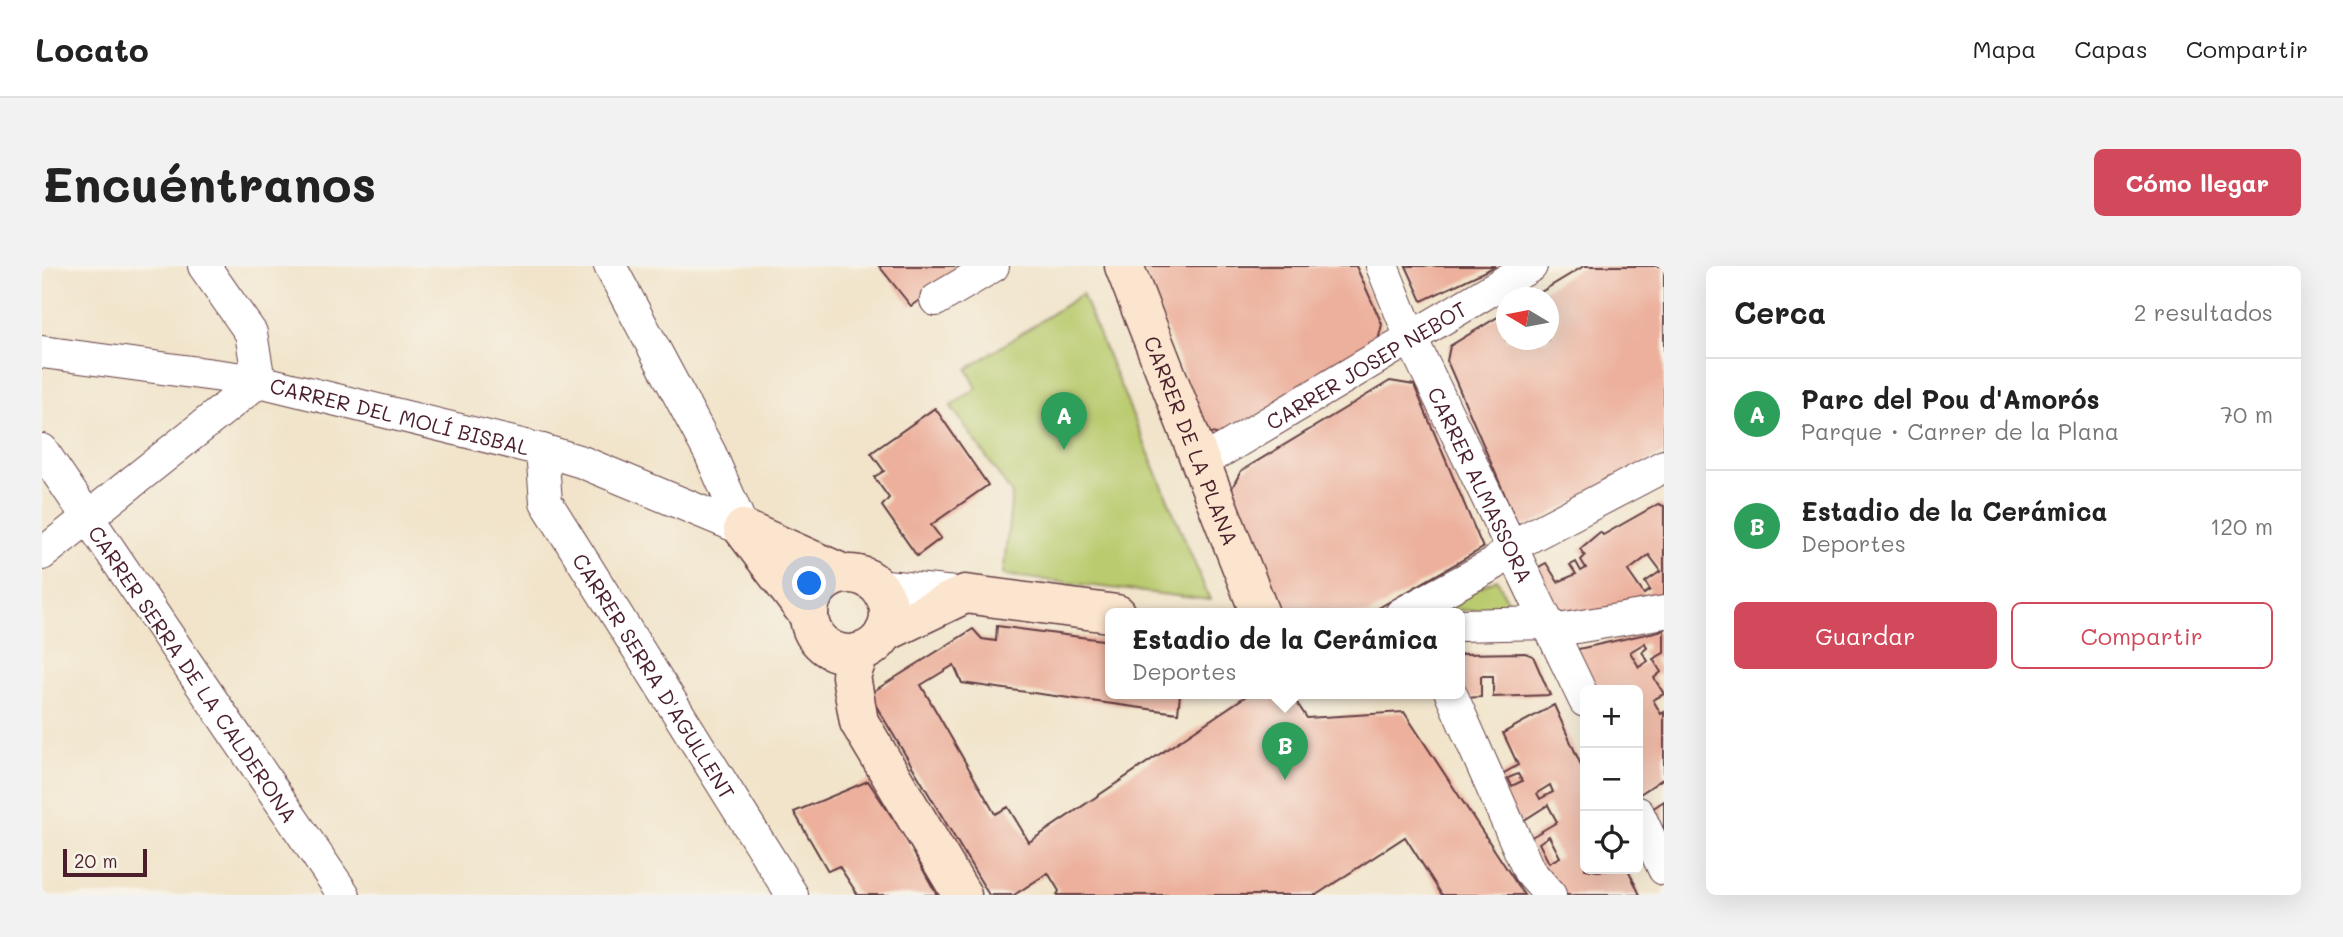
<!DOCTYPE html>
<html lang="es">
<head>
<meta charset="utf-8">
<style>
	body { margin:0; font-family:Mali,sans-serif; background:#f2f2f2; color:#222 }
	.controls { position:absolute; right:21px; bottom:21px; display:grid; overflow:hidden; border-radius:10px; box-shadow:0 7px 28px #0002 }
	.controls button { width:63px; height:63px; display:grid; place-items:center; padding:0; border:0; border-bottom:2px solid #e0e0e0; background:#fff; color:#222; font:35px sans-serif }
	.compass { position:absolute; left:1454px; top:21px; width:63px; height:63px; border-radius:50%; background:#fff; box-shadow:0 7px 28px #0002; rotate:280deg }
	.scale { position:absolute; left:21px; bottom:18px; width:84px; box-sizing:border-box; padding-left:7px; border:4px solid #4a1f2b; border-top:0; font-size:19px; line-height:24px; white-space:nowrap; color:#4a1f2b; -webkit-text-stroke:5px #f7f3e8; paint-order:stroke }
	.you { position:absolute; left:768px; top:318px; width:24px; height:24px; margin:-18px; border:5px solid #fff; border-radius:50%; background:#1a73e8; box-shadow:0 0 0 10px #1a73e833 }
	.badge { display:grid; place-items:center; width:46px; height:46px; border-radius:50%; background:#d1495b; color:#fff; font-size:23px; font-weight:700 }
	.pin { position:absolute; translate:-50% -58px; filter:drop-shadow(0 2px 4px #0008) }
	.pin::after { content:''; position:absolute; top:37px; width:24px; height:21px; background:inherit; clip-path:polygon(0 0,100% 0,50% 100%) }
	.popup { position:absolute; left:1063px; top:342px; width:360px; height:91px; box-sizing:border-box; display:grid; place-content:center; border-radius:10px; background:#fff; filter:drop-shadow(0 2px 5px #0005); font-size:23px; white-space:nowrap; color:#767676 }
	.popup b { font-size:26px; color:#222 }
	.popup::after { content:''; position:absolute; left:50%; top:100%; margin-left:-14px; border:14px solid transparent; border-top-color:#fff }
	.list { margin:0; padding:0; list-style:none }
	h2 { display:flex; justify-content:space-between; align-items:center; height:91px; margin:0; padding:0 28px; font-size:30px }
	h2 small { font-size:23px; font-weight:400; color:#767676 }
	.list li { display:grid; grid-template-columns:46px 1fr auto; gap:21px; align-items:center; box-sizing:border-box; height:112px; padding:0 28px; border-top:2px solid #e0e0e0 }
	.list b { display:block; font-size:26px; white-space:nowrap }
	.list p { margin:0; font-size:23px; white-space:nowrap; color:#767676 }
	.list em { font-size:23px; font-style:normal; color:#767676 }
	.actions { display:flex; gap:14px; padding:21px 28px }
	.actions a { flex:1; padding:16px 0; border:2px solid #d1495b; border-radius:10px; text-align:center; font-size:24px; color:#d1495b }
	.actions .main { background:#d1495b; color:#fff }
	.icon { flex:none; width:38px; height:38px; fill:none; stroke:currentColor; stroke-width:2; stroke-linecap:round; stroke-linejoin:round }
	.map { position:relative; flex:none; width:1622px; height:629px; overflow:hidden; border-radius:10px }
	header { display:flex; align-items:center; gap:42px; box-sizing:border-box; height:98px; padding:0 35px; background:#fff; border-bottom:2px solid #e0e0e0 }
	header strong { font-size:33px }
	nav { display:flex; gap:38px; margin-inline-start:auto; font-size:24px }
	.intro { display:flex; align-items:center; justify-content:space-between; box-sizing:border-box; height:168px; padding:0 42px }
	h1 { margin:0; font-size:49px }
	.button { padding:18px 32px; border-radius:10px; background:#d1495b; color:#fff; font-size:24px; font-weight:700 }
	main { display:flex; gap:42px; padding:0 42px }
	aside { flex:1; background:#fff; border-radius:10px; box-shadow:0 7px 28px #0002 }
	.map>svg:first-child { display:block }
	.green { fill:#b9cb6e; stroke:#82754c; stroke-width:2 }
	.building { fill:#ecb09c; fill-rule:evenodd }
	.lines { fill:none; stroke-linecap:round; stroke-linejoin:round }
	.minor-casing { stroke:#633d43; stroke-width:34 }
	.secondary-casing { stroke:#633d43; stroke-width:41 }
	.minor { stroke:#fff; stroke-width:32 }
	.secondary { stroke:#fbe5cf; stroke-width:38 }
	.labels { text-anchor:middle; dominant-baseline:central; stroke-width:7; stroke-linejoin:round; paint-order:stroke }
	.street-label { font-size:21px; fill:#4a1f2b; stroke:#f7f3e8 }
</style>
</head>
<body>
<header>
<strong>Locato</strong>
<nav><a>Mapa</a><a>Capas</a><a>Compartir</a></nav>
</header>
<div class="intro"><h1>Encuéntranos</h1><a class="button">Cómo llegar</a></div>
<main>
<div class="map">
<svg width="1622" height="629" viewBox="0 0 1622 629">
	<rect width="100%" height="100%" fill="#f7f3e8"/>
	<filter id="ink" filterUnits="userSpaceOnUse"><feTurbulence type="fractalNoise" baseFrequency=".0143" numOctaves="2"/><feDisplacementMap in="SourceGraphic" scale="14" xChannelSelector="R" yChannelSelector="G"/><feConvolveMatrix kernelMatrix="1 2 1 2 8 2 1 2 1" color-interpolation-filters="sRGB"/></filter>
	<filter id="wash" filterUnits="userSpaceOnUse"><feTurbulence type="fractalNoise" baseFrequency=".00686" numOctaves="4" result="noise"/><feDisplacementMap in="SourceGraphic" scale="28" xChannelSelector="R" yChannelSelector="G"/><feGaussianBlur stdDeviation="1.57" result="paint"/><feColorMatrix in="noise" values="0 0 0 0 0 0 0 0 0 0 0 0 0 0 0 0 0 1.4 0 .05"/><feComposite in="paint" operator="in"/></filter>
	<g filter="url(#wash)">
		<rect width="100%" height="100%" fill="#f1e4ca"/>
		<!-- green -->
		<g class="green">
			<path d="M1040 28 1168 334 961 309 970 228 909 140 935 122 925 103Z"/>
			<path d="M1455 313 1469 343 1397 345 1425 327Z"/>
		</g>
		<g id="blocks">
			<!-- building -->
			<g class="building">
				<path d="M837 0H925L869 40Z"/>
				<path d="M1100 0H1314L1340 58 1335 79 1183 170 1165 166Z"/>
				<path d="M1364 0H1454L1380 35Z"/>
				<path d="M1542 0H1622V187L1487 260 1475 257 1405 95 1408 80 1464 46V74H1506V32H1489Z"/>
				<path d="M1348 115 1372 119 1441 282 1326 348H1234L1190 222 1199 205Z"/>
				<path d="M893 142 946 219 889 259 899 272 875 290 840 240 847 232 832 211 842 205 829 187Z"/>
				<path d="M1616 238 1622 240V338L1525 359 1495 308 1497 301 1504 297 1516 316 1534 308 1528 299 1534 296 1539 305 1544 302 1539 294 1543 290 1538 283 1558 266 1561 269ZM1607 289 1619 305 1603 316 1608 324 1602 328 1586 305Z"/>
				<path d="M955 360 1068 375V428H1138L1136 447 920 417 912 399 879 419 953 548 966 541 987 576 1207 428H1249L1265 452 1362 446 1482 629H1400L1363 571 1274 629H1015L1017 625 1006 607 972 629H947L827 428 931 363 940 373 954 375Z"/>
				<path d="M1622 364V387L1611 393 1619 406 1612 412 1622 428 1611 434 1619 448 1622 446V512L1598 528 1596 523V424H1551L1532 384ZM1603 377 1605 382 1600 386 1606 395 1597 401 1588 386Z"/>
				<path d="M1483 387 1491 390 1508 429 1451 431V410H1439V431L1420 432 1418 427V388Z"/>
				<path d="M1512 439 1543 508V603L1555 605 1586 603 1598 629H1515L1483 575 1515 556 1506 539 1476 558 1455 511 1476 499 1461 467ZM1476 508 1480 515 1470 520 1466 512ZM1508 519 1511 526 1498 533 1495 527ZM1507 570 1518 591 1507 597 1497 577Z"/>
				<path d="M826 515 862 569 895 629H816L797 600 786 605 752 546Z"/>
				<path d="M1622 535V580L1607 545Z"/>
			</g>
		</g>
	</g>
	<g filter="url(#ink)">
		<use href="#blocks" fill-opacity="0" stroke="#633d43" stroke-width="2"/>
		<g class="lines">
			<!-- minor casing -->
			<g class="minor-casing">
				<g id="minor">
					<path d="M568 0 668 187 701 263"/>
					<path id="s1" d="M1340 0 1369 72 1543 435"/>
					<path d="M894 34 951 0"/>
					<path id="s2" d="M0 86 217 115 500 184 540 196 701 263"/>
					<path id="s3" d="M0 184 302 629"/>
					<path id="s4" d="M500 184 504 236 750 629"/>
					<path id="s5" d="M1159 197 1489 0"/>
					<path d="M0 288 217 115 209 67 162 0"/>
					<path d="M834 319 923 328"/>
					<path d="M1359 348 1452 298 1470 280 1622 200"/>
					<path d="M1418 359 1507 357"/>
					<path d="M1511 365 1622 346"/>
					<path d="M1409 428 1487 605 1508 629"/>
					<path d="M1596 547 1622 603"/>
				</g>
			</g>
			<!-- secondary casing -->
			<g class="secondary-casing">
				<g id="secondary">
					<path id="s6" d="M1082 0 1218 348"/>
					<circle cx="807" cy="348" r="40"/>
					<path d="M767 350 701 263 802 308"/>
					<path d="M842 367 923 328 1075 348"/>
					<path d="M818 386 809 410 817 456 920 629"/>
				</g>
			</g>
			<!-- minor -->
			<use href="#minor" class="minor"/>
			<!-- secondary -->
			<use href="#secondary" class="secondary"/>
		</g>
	</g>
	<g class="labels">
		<!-- street labels -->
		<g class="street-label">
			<text stroke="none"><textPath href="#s5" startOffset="192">CARRER JOSEP NEBOT</textPath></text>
			<text stroke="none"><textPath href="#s2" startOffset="364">CARRER DEL MOLÍ BISBAL</textPath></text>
			<text stroke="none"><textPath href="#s6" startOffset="187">CARRER DE LA PLANA</textPath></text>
			<text stroke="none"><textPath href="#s1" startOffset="240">CARRER ALMASSORA</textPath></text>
			<text stroke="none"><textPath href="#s3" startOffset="270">CARRER SERRA DE LA CALDERONA</textPath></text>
			<text stroke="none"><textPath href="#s4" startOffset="257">CARRER SERRA D'AGULLENT</textPath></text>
		</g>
	</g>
</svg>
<div class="controls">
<button>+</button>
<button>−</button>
<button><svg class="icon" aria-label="locate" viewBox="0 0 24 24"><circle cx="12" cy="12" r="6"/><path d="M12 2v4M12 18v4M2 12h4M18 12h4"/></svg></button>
</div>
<svg class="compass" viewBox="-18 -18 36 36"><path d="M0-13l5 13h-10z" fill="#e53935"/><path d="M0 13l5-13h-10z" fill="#767676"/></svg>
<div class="scale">20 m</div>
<div class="you"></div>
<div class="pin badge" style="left:1022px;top:184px;background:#2e9e5b">A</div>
<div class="pin badge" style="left:1243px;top:514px;background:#2e9e5b">B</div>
<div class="popup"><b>Estadio de la Cerámica</b>Deportes</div>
</div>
<aside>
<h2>Cerca<small>2 resultados</small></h2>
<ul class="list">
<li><span class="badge" style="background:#2e9e5b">A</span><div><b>Parc del Pou d'Amorós</b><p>Parque · Carrer de la Plana</p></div><em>70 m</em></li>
<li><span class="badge" style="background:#2e9e5b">B</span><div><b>Estadio de la Cerámica</b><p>Deportes</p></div><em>120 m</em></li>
</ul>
<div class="actions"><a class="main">Guardar</a><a>Compartir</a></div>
</aside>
</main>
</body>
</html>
